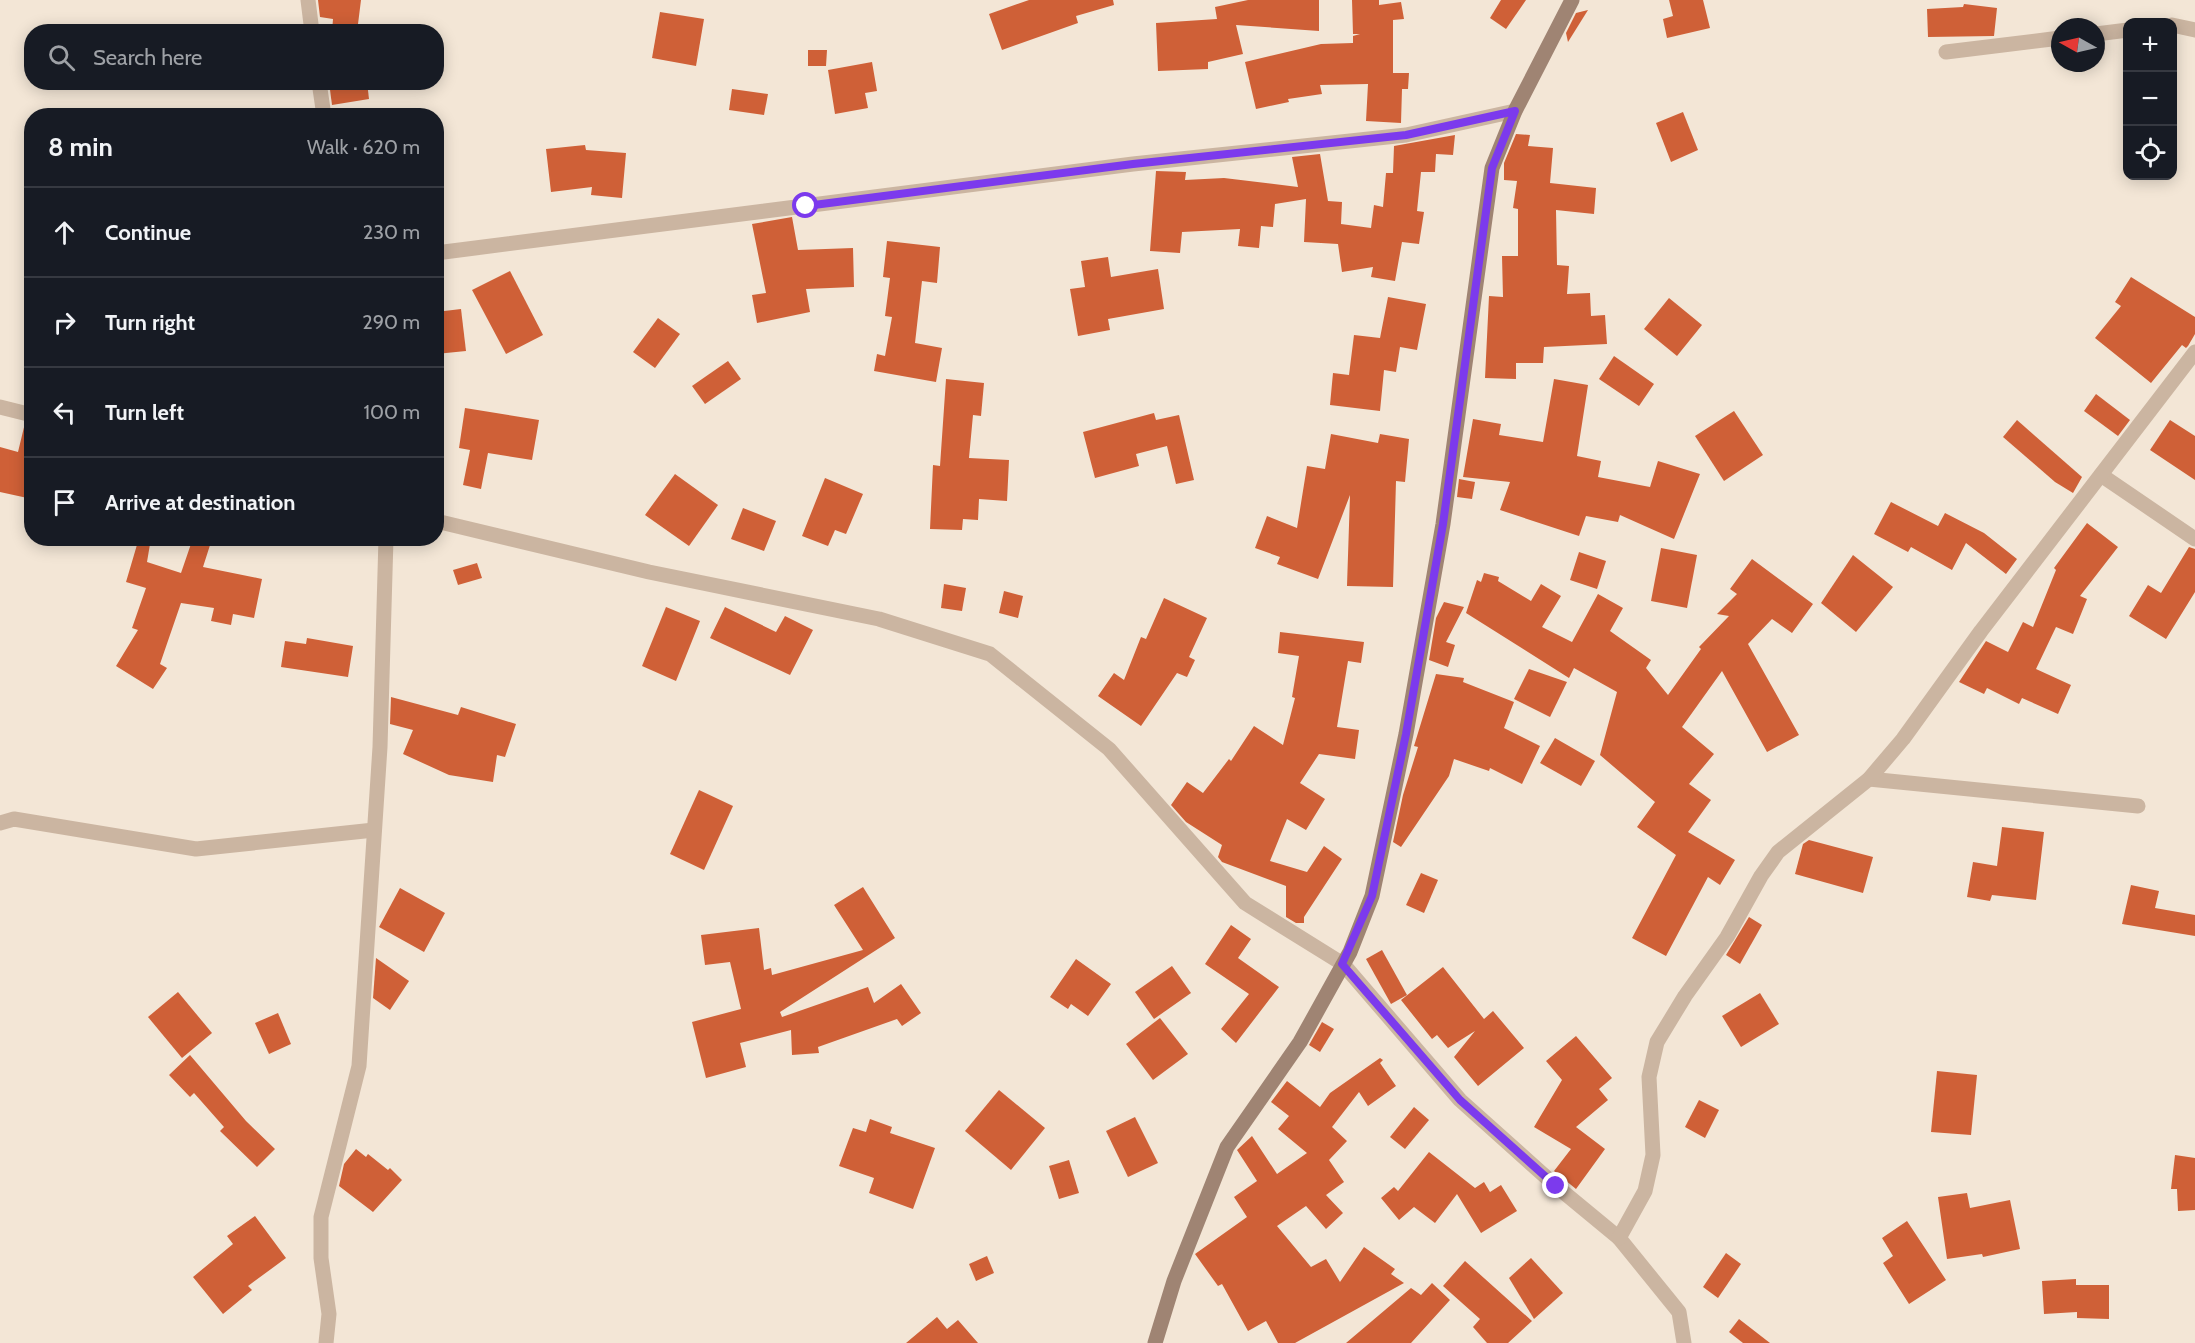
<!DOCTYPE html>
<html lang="en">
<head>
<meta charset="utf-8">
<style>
	body { margin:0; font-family:Cabin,sans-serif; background:#242831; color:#f1f3f6 }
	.controls { position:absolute; right:18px; top:18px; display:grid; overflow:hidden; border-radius:12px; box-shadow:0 3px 15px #0003 }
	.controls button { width:54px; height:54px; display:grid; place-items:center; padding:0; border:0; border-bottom:2px solid #363941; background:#171b24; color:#f1f3f6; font:30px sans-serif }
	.compass { position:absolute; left:2051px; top:18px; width:54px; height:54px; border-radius:50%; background:#171b24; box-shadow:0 3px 15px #0003; rotate:278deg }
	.stop { position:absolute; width:18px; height:18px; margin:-14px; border:4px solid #7c3aed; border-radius:50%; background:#fff }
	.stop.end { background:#7c3aed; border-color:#fff; box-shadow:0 2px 6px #0008 }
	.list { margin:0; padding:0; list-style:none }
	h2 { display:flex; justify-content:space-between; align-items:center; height:78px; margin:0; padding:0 24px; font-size:26px }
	h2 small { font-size:20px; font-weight:400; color:#9ea1a6 }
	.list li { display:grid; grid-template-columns:39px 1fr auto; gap:18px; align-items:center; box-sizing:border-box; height:90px; padding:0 24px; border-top:2px solid #363941 }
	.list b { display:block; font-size:22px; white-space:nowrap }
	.list em { font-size:20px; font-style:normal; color:#9ea1a6 }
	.icon { flex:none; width:33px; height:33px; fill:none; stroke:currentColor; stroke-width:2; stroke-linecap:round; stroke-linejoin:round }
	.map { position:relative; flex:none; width:2195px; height:1343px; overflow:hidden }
	.search { position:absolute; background:#171b24; box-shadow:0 3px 15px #0003; left:24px; top:24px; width:420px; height:66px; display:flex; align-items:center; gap:15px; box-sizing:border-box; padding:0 21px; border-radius:24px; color:#9ea1a6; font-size:22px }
	.panel { position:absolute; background:#171b24; box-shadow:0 3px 15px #0003; left:24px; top:108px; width:420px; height:438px; border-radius:24px }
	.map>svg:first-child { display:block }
	.building { fill:#cf6037 }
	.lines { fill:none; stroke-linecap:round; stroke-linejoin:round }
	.street { stroke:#cbb5a1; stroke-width:15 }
	.secondary { stroke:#9f8473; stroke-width:15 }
	.route { stroke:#7c3aed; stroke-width:8 }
</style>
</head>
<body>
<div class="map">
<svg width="2195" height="1343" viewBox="0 0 2195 1343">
	<rect width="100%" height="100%" fill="#f3e6d6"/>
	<!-- building -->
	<g class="building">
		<path d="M318 0H361L357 32H332L333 19 320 17Z"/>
		<path d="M1029 0H1113L1114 5 1076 16 1078 23 1002 50 989 14Z"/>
		<path d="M1248 0H1319V31L1236 25 1243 54 1208 62V69L1158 71 1156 23 1217 19 1215 7Z"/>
		<path d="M1352 0H1379V5L1401 2 1404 19 1393 20V73H1409L1408 89H1402L1401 123 1366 121 1368 84 1320 85 1322 94 1288 99 1289 102 1256 109 1245 62 1321 44 1353 43V36L1360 34H1353Z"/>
		<path d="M1501 0H1526L1506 29 1490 18Z"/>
		<path d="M1669 0H1703L1710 28 1667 38 1663 19 1673 16Z"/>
		<path d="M1964 4 1997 8 1994 36 1928 37 1927 9 1963 7Z"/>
		<path d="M1588 10 1568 42 1566 33 1576 13Z"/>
		<path d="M660 12 704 19 696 66 652 58Z"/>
		<path d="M808 50H827L826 66H808Z"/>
		<path d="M872 62 877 91 865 93 868 108 835 114 828 70Z"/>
		<path d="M329 82H367L369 99 332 105Z"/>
		<path d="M732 89 768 94 764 115 729 110Z"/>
		<path d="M1683 112 1698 150 1671 162 1656 123Z"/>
		<path d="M1516 134 1530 135 1528 146 1553 148 1550 183 1596 188 1594 214 1556 210 1557 265 1569 266 1567 294 1590 293 1591 316 1605 315 1607 344 1544 347 1543 363H1516V379L1485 378 1489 296 1503 297 1502 256H1518V209L1513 208 1517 181 1504 180V163Z"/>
		<path d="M1455 135 1453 155 1436 154 1435 172H1421L1417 211 1424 212 1419 244 1402 242 1395 281 1371 277 1373 267 1342 272 1338 244 1304 242 1306 199 1275 204 1273 227 1261 226 1259 248 1238 246 1240 229 1182 232 1180 253 1150 251 1156 171 1186 172 1185 180 1224 178 1298 187 1292 157 1320 154 1328 201 1342 202 1341 224 1371 228 1374 205 1383 207 1386 173H1393L1394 146Z"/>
		<path d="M585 145 586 150 626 153 622 198 591 195 592 187 551 192 546 149Z"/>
		<path d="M792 217 798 250 853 248 854 287 806 289 810 312 757 323 752 295 766 293 752 224Z"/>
		<path d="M887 241 940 247 937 283 922 281 915 343 942 348 936 382 874 371 877 354 885 356 892 317 885 316 890 278 883 277Z"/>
		<path d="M1108 257 1111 277 1158 269 1164 309 1108 319 1110 330 1078 336 1070 289 1085 287 1081 261Z"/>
		<path d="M510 271 543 335 506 354 472 290Z"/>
		<path d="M2131 277 2195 317V334L2188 346 2186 348 2182 345 2151 383 2095 338 2121 306 2115 302Z"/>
		<path d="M1388 297 1426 304 1417 350 1400 347 1396 372 1384 370 1380 411 1330 405 1333 373 1349 375 1354 335 1380 338Z"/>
		<path d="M1669 298 1702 325 1677 356 1644 329Z"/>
		<path d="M461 309 466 351 436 354V312Z"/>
		<path d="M658 318 680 334 655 368 633 352Z"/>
		<path d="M1614 356 1654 384 1639 406 1599 379Z"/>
		<path d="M728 361 741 379 705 404 692 386Z"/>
		<path d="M946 379 984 383 981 416 973 415 969 458 1009 460 1007 501 979 499 978 520 963 519 962 530 930 529 933 465 940 466Z"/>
		<path d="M1554 379 1588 385 1577 456 1601 461 1598 477 1650 487 1658 461 1700 474 1674 539 1620 515 1618 522 1586 516 1579 536 1500 510 1510 482 1463 477 1473 419 1501 424 1499 435 1543 442Z"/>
		<path d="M2096 394 2130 420 2118 436 2084 411Z"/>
		<path d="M465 408 539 420 532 460 488 453 481 489 463 485 470 450 459 448Z"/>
		<path d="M1734 411 1763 455 1724 481 1695 436Z"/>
		<path d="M1154 413 1156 420 1179 415 1194 480 1176 484 1167 446 1136 454 1139 466 1095 478 1083 432Z"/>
		<path d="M2017 420 2082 477 2073 493 2055 482 2003 437Z"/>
		<path d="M2170 420 2195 436V480L2150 450Z"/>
		<path d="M25 423 32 424V499L0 492V447L18 452Z"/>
		<path d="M1331 434 1378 443 1380 434 1409 439 1405 482 1396 481 1393 587 1347 586 1350 495 1318 579 1277 564 1280 557 1255 548 1267 516 1297 528 1307 466 1325 469Z"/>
		<path d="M675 474 718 505 689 546 645 515Z"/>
		<path d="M825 478 863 494 846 534 835 530 828 546 802 536Z"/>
		<path d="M1459 479 1475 482 1472 499 1457 497Z"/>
		<path d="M1891 502 1938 526 1945 513 1984 533 2017 559 2006 574 1966 543 1952 570 1911 547 1908 552 1874 534Z"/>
		<path d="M743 508 776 521 764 551 731 539Z"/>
		<path d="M2087 523 2118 547 2080 596 2087 599 2073 634 2056 627 2036 669 2071 685 2058 714 2022 698 2019 704 1987 688 1984 694 1959 682 1986 641 2008 652 2023 622 2033 627 2056 570 2054 568Z"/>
		<path d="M139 538H151L147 562 181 573 193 538H200L211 542 203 567 262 579 254 618 233 614 231 625 211 621 214 608 181 603 160 664 167 668 153 689 116 666 138 630 132 628 146 588 126 582Z"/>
		<path d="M2189 547 2195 549V592L2166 639 2129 616 2148 585 2161 593Z"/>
		<path d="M1661 548 1697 555 1687 608 1651 601Z"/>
		<path d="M1579 552 1606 561 1597 589 1570 580Z"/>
		<path d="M1853 555 1893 587 1856 632 1821 603Z"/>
		<path d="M1752 559 1813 604 1792 633 1772 619 1748 644 1799 735 1767 752 1722 671 1682 727 1714 754 1689 784 1711 800 1688 832 1735 860 1720 885 1708 877 1666 956 1632 938 1676 855 1637 827 1655 802 1600 755 1617 692 1574 668 1569 678 1466 613 1477 580 1481 582 1484 573 1499 577 1498 581 1531 601 1541 584 1561 596 1542 627 1572 642 1598 594 1623 608 1610 631 1651 660 1646 668 1668 695 1701 649 1699 647 1729 616 1717 614 1737 594 1730 589Z"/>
		<path d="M477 563 482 578 458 585 453 570Z"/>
		<path d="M944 584 966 588 962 611 941 608Z"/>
		<path d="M1004 591 1023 596 1018 618 999 613Z"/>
		<path d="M1164 598 1207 618 1189 657 1195 660 1187 677 1177 673 1141 726 1098 696 1114 673 1124 680 1141 637 1146 639Z"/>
		<path d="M1444 602 1464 607 1446 642 1455 645 1448 667 1429 660 1436 618Z"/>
		<path d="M666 607 700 621 676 681 642 666Z"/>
		<path d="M725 607 776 632 785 616 813 630 790 675 710 638Z"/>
		<path d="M1280 632 1364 642 1361 663 1348 661 1337 727 1359 730 1355 759 1319 754 1300 783 1325 799 1306 830 1287 819 1270 861 1307 872 1324 846 1342 859 1304 917V923H1296L1286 917V886L1222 862 1218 857 1222 845 1186 822 1171 805 1187 782 1203 793 1229 759 1231 761 1254 726 1283 745 1295 698 1292 697 1299 656 1278 653Z"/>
		<path d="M307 638 353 646 348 677 281 667 285 641 306 644Z"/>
		<path d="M1529 669 1567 682 1550 717 1514 699Z"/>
		<path d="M1436 674 1464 678 1463 682 1514 702 1504 728 1540 746 1522 784 1490 768 1489 771 1454 759 1449 776 1401 847 1393 842 1403 795 1418 747 1414 746Z"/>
		<path d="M391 697 458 715 461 707 516 724 505 757 497 755 493 782 449 775 403 754 413 730 390 724Z"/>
		<path d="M1555 738 1595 761 1581 786 1540 763Z"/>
		<path d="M699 790 733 806 704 870 670 854Z"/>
		<path d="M2002 827 2044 832 2036 900 1992 895 1990 901 1967 897 1973 862 1997 866Z"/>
		<path d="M1809 840 1873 857 1863 893 1795 874 1803 844Z"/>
		<path d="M1421 873 1438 880 1424 913 1406 905Z"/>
		<path d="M2131 885 2159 891 2155 908 2195 915V936L2122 924Z"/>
		<path d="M863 887 895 938 780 1012 782 1017 868 987 874 1003 901 984 921 1013 902 1026 897 1019 818 1047 819 1053 792 1055 791 1030 740 1043 746 1067 706 1078 692 1022 741 1009 730 962 705 965 701 935 759 928 764 970 771 968 772 975 863 950 834 905Z"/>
		<path d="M400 888 445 913 424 952 379 927Z"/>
		<path d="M1749 917 1762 925 1740 964 1726 955Z"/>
		<path d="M1231 925 1251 939 1238 958 1279 987 1236 1043 1221 1029 1249 994 1205 964Z"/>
		<path d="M1382 950 1407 995 1391 1004 1366 959Z"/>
		<path d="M376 958 409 981 390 1010 373 998Z"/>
		<path d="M1076 959 1111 984 1088 1016 1071 1004 1068 1009 1050 997Z"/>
		<path d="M1172 966 1191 993 1154 1019 1135 992Z"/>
		<path d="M1443 967 1484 1019 1493 1011 1524 1048 1478 1086 1454 1057 1475 1031 1448 1048 1437 1035 1432 1039 1401 1000Z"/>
		<path d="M178 992 212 1033 182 1058 148 1017Z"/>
		<path d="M1760 993 1779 1024 1741 1047 1722 1016Z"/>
		<path d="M278 1013 291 1044 269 1054 255 1023Z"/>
		<path d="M1160 1018 1188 1054 1153 1080 1126 1044Z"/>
		<path d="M1322 1022 1334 1029 1320 1052 1309 1045Z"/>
		<path d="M1576 1036 1612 1078 1599 1089 1608 1100 1576 1127 1605 1149 1576 1189 1554 1171 1571 1149 1534 1127 1562 1080 1546 1061Z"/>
		<path d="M190 1055 246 1121 275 1149 257 1167 220 1131 224 1127 194 1093 190 1097 169 1075Z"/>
		<path d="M1380 1058 1383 1060 1380 1063 1396 1086 1368 1106 1359 1092 1332 1127 1347 1141 1329 1160 1344 1182 1326 1195 1343 1213 1326 1229 1306 1206 1277 1226 1311 1267 1326 1259 1340 1282 1364 1247 1395 1269 1391 1274 1404 1283 1295 1343H1278L1266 1321 1248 1331 1222 1284 1218 1286 1195 1254 1247 1217 1234 1197 1257 1181 1237 1150 1252 1136 1277 1174 1307 1153 1278 1129 1289 1116 1271 1102 1287 1081 1320 1107 1330 1093Z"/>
		<path d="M1937 1071 1977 1075 1971 1135 1931 1132Z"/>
		<path d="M999 1090 1045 1128 1011 1170 965 1131Z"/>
		<path d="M1699 1100 1719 1110 1705 1138 1685 1127Z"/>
		<path d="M1414 1107 1429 1120 1405 1149 1390 1137Z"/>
		<path d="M1135 1117 1158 1163 1128 1177 1106 1131Z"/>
		<path d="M870 1119 892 1127 890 1133 935 1148 913 1209 869 1193 874 1178 839 1166 853 1128 866 1132Z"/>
		<path d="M356 1149 366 1157 368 1154 388 1170 390 1168 402 1180 373 1212 339 1186 344 1164Z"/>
		<path d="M1429 1152 1475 1188 1484 1182 1490 1192 1501 1185 1517 1211 1481 1233 1457 1194 1435 1223 1414 1207 1399 1220 1381 1198 1394 1187 1398 1191Z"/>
		<path d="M2175 1155 2195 1158V1210L2178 1211 2177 1189H2171Z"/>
		<path d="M1069 1160 1079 1193 1059 1199 1049 1166Z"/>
		<path d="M1967 1193 1970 1208 2010 1200 2020 1249 1983 1257 1982 1254 1947 1259 1938 1197Z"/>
		<path d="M255 1216 286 1258 248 1286 252 1290 223 1314 193 1277 233 1244 227 1236Z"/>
		<path d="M1907 1221 1946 1280 1909 1304 1883 1263 1893 1256 1882 1238Z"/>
		<path d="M1726 1253 1741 1264 1718 1298 1703 1287Z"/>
		<path d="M987 1256 994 1273 976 1281 969 1264Z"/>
		<path d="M1531 1258 1563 1293 1534 1319 1509 1278Z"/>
		<path d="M1465 1261 1532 1321 1508 1343H1487L1473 1327 1480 1319 1443 1286Z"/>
		<path d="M2076 1279V1285H2109V1319L2077 1318V1312L2044 1314 2042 1281Z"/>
		<path d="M1432 1283 1450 1300 1411 1343H1346L1411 1288 1421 1295Z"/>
		<path d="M937 1317 947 1329 958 1320 978 1343H906Z"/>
		<path d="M1739 1319 1770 1343H1743L1729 1332Z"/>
	</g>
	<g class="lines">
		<!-- street -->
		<g class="street">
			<path d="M308 0 312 32"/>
			<path d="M2172 25 2195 30"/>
			<path d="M2096 34 2128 30"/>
			<path d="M1946 52 2060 38"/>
			<path d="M319 82 324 116"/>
			<path d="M436 253 1133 164 1406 135 1515 111"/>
			<path d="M0 407 32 415"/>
			<path d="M2101 475 2195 539"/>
			<path d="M436 521 649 572 879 619 990 654 1109 749 1245 903 1343 964 1460 1100 1556 1186 1619 1238 1679 1312 1684 1343"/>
			<path d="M1869 779 2138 806"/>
			<path d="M0 823 14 819 196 849 374 830"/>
			<path d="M1619 1238 1645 1191 1653 1155 1649 1077 1657 1042 1685 996 1727 937 1761 876 1778 852 1869 779 1903 739 1981 631 2195 352"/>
			<path d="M326 1343 329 1314 321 1258V1217L359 1066 380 747 386 538"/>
		</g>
		<!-- secondary -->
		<path class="secondary" d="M1155 1343 1174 1281 1227 1147 1300 1042 1350 952 1372 896 1406 734 1443 524 1492 168 1515 111 1572 0"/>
	</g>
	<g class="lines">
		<!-- route -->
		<path class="route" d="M806 206 1133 164 1406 135 1515 111 1492 168 1443 524 1406 734 1372 896 1342 964 1460 1100 1556 1186"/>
	</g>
</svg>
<div class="controls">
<button>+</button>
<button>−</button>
<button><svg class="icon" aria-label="locate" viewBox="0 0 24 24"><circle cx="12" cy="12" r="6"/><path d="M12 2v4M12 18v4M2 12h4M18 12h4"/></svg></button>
</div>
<svg class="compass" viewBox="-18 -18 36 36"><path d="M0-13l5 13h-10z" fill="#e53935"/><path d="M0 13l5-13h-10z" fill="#9ea1a6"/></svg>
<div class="stop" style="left:806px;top:206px"></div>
<div class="stop end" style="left:1556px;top:1186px"></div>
<div class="search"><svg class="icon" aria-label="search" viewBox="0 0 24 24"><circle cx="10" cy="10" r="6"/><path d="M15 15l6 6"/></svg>Search here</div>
<section class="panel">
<h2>8 min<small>Walk · 620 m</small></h2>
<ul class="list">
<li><svg class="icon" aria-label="ahead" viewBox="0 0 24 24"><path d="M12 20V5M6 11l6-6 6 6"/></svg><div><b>Continue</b></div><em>230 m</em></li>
<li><svg class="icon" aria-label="right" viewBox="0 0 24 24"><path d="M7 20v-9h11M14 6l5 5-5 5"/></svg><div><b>Turn right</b></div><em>290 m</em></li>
<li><svg class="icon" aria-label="left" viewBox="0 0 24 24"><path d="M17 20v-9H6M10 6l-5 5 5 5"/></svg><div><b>Turn left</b></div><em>100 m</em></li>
<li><svg class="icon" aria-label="arrive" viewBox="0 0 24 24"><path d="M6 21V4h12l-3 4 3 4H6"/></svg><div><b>Arrive at destination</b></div></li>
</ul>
</section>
</div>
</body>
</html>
